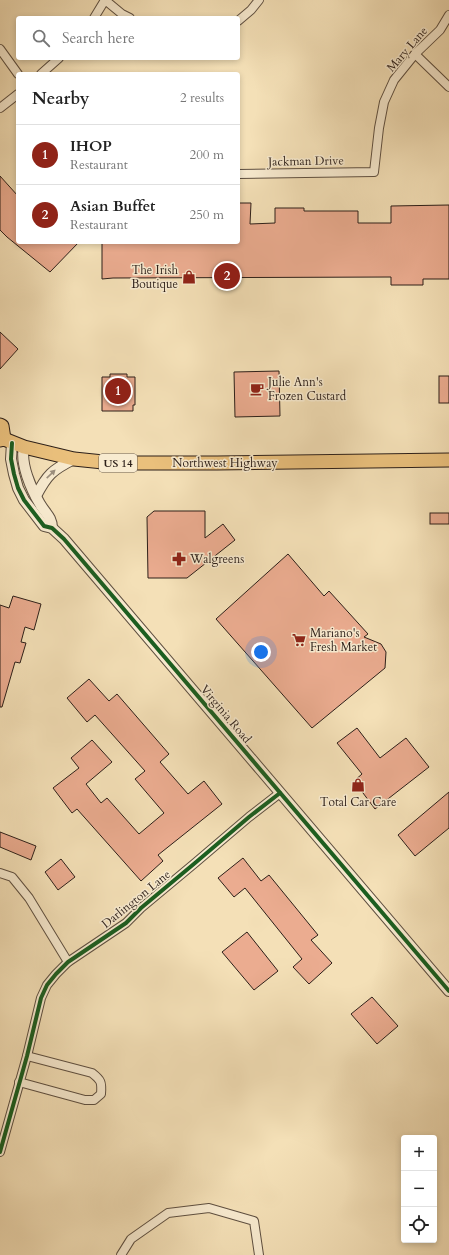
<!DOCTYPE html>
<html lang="en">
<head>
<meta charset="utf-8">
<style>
	body { margin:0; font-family:Cardo,serif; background:#f2f2f2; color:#222 }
	.controls { position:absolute; right:12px; bottom:12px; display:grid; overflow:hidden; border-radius:4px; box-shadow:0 2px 6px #0003 }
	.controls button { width:36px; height:36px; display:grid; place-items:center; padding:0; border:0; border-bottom:1px solid #e0e0e0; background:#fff; color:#222; font:20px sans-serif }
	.you { position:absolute; left:261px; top:652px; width:14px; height:14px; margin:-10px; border:3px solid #fff; border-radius:50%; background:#1a73e8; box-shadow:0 0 0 6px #1a73e833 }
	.badge { display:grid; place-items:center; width:26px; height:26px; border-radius:50%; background:#8f2418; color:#fff; font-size:13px; font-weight:700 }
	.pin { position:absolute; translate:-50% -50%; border:2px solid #fff; box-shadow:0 1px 4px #0006 }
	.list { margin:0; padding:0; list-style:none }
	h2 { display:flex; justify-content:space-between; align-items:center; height:52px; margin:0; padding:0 16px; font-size:17px }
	h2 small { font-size:13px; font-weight:400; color:#767676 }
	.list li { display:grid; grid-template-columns:26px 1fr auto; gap:12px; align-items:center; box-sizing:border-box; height:60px; padding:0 16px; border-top:1px solid #e0e0e0 }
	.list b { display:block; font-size:15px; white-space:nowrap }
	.list p { margin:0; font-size:13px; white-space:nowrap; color:#767676 }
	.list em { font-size:13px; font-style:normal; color:#767676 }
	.icon { flex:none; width:22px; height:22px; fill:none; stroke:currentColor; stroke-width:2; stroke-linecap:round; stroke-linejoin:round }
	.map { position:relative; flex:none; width:449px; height:1255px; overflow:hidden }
	.search { position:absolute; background:#fff; box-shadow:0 2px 6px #0003; left:16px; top:16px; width:224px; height:44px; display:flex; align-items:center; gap:10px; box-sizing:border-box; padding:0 14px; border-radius:4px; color:#767676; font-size:15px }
	.panel { position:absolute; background:#fff; box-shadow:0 2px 6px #0003; left:16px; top:72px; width:224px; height:172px; border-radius:4px }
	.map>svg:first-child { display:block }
	.building { fill:#ebac90; stroke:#2c1f19 }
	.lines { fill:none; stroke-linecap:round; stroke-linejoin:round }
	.minor-casing { stroke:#5e4f40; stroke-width:10 }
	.tertiary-casing { stroke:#5e4f40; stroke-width:12 }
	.primary-casing { stroke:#2c1f19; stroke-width:15 }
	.minor { stroke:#f8ebd0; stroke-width:8 }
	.tertiary { stroke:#f8ebd0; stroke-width:10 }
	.primary { stroke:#eac07c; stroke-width:13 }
	.cycleway-casing { stroke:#f8ebd0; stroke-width:6 }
	.cycleway { stroke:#1b5e20; stroke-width:4 }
	.oneway { fill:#9c8f7e }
	.labels { text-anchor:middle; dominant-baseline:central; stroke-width:3; stroke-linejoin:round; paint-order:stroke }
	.shield { fill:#f8ebd0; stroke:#695c50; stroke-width:1 }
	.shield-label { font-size:11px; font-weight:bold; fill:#2c1f19 }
	.street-label { font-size:12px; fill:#2c1f19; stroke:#f8ebd0 }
	.poi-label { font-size:12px; fill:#2c1f19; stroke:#f8ebd0; text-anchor:start }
</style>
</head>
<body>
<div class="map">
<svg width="449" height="1255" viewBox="0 0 449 1255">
	<rect width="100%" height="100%" fill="#f4e0b7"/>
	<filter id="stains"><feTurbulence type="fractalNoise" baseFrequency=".005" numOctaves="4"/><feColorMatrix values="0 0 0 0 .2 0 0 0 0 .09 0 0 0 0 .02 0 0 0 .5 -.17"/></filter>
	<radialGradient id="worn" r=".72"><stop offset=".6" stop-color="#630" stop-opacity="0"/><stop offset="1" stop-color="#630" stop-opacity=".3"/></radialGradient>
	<!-- building -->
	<g class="building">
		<path d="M0 176 18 196V242H79L50 272 7 237 0 230Z"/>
		<path d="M238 203H251L250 224 275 223V208H304V211H358V223H391V206L449 205V279H423V285H391V277L113 278 102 279V242H238Z"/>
		<path d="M0 332 18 349 0 369Z"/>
		<path d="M279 371 280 416 235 417 234 372Z"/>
		<path d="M110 374H127V377H135V405H133V411H102V377H110Z"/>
		<rect x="439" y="376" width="10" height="27"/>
		<path d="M154 511H205V538L223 524 235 540 187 578H148L147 517Z"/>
		<rect x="430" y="513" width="19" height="11"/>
		<path d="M288 554 324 596 329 591 368 634 364 637 381 644 386 652 385 668 312 728 216 619Z"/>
		<path d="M13 596 41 604 34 630 25 627 21 642 26 643 20 663 15 662 2 707H0V605L9 608Z"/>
		<path d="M89 679 109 701 117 694 169 754 160 762 188 794 204 781 222 804 158 855 163 861 141 881 77 809 72 813 53 788 79 768 71 758 92 740 112 762 86 784 101 803 107 798 139 834 164 813 135 779 145 771 95 715 87 722 67 698Z"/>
		<path d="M357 728 380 758 406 738 429 767 375 809 354 781 362 774 337 743Z"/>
		<path d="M449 792V828L415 856 398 835Z"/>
		<path d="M0 832 36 846 31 860 0 847Z"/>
		<path d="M243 858 261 881 269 875 318 935 311 940 332 963 309 984 293 967 302 959 245 888 234 897 218 878Z"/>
		<path d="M61 859 75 877 58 890 45 872Z"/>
		<path d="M247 932 278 971 254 990 222 952Z"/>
		<path d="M372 997 398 1026 377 1044 351 1014Z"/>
	</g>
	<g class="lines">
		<!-- minor casing -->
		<g class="minor-casing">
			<g id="minor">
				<path d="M105 0 122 14 130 18"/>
				<path d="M94 18 105 0"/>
				<path d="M238 21 251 10 259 0"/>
				<path d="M0 49 18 74"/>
				<path d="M415 54 449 87"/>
				<path d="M41 74 59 58"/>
				<path d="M0 108 18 94"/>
				<path d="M238 174 374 172 379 128 384 102 394 80 415 54 440 30 449 15"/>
				<path d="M0 873 12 877 29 898 68 962"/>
				<path d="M19 1082 85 1100H94L101 1094C102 1082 101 1080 92 1073L27 1056"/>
				<path d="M0 1152 27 1056 41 998 47 985 56 974 68 962 126 923 141 908 195 863 249 817 280 793"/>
				<path d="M121 1255 131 1239 168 1213 209 1208 254 1221 259 1255"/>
			</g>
		</g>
		<!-- tertiary casing -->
		<g class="tertiary-casing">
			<g id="tertiary">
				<path d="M12 443 11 459 14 474 18 488 24 500 44 526 52 528 64 539 449 991"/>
				<path d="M24 447C20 463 31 489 40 504 45 513 52 517 52 528"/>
				<path d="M36 496C47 475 52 470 74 459"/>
			</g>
		</g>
		<!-- primary casing -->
		<g class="primary-casing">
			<g id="primary">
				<path d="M0 425 2 426 4 439"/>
				<path d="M0 440 4 439 24 447 74 459 113 463H217L449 460"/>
			</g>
		</g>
		<!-- minor -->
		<use href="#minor" class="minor"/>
		<!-- tertiary -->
		<use href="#tertiary" class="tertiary"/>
		<!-- primary -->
		<use href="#primary" class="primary"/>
		<!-- cycleway casing -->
		<g class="cycleway-casing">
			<g id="cycleway">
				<path d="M12 443 11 459 14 474 18 488 24 500 44 526 52 528 64 539 449 991"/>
				<path d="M0 1152 27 1056 41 998 47 985 56 974 68 962 126 923 141 908 195 863 249 817 280 793"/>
			</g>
		</g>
		<!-- cycleway -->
		<use href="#cycleway" class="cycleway"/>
	</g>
	<!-- one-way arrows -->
	<defs><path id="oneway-solid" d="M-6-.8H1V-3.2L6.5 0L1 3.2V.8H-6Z"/></defs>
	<use class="oneway" href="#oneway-solid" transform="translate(51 474) rotate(-44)"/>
	<!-- icons -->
	<defs>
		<g id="shop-bare" transform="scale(1.08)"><path d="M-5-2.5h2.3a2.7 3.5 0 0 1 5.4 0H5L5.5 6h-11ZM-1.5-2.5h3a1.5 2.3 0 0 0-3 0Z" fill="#8f2418" stroke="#f8ebd0" stroke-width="2.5" paint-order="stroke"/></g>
		<g id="cafe-bare" transform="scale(1.08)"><path d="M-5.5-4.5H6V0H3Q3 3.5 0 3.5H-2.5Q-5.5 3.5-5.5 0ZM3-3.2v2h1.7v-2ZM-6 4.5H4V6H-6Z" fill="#8f2418" stroke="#f8ebd0" stroke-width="2.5" paint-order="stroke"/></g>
		<g id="pharmacy-bare" transform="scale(1.08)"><path d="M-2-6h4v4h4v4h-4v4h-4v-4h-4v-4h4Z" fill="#8f2418" stroke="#f8ebd0" stroke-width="2.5" paint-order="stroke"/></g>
		<g id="supermarket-bare" transform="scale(1.08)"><path d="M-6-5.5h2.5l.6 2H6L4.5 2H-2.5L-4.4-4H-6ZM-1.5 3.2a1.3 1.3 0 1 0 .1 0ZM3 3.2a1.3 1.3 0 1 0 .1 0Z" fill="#8f2418" stroke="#f8ebd0" stroke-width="2.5" paint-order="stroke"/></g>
	</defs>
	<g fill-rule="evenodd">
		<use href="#shop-bare" x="189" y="277"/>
		<use href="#cafe-bare" x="257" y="389"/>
		<use href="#pharmacy-bare" x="179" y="559"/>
		<use href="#supermarket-bare" x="299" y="640"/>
		<use href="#shop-bare" x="358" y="785"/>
	</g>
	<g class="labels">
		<!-- shield labels -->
		<rect class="shield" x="99" y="454" width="38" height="18" rx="3"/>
		<g class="shield-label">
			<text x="118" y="463">US 14</text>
		</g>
		<!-- street labels -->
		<g class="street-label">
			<text transform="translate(407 49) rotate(-49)">Mary Lane</text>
			<text transform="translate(306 161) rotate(-1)">Jackman Drive</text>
			<text x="225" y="463">Northwest Highway</text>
			<text transform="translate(226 714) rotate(50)">Virginia Road</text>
			<text transform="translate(136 899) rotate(-39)">Darlington Lane</text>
		</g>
		<!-- poi labels -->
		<g class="poi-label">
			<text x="178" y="270" text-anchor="end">The Irish<tspan x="178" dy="14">Boutique</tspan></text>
			<text x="268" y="382">Julie Ann's<tspan x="268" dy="14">Frozen Custard</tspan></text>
			<text x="190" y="559">Walgreens</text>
			<text x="310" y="633">Mariano's<tspan x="310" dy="14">Fresh Market</tspan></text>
			<text x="358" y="802" text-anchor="middle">Total Car Care</text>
		</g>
	</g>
	<rect width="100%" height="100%" filter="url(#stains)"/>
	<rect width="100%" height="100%" fill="url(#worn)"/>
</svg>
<div class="controls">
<button>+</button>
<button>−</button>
<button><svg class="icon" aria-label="locate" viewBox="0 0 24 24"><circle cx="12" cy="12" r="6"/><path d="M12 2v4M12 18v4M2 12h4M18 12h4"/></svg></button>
</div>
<div class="you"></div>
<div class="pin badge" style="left:118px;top:391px">1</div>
<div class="pin badge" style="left:227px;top:276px">2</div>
<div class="search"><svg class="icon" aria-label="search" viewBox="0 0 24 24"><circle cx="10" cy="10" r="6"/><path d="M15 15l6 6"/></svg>Search here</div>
<section class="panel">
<h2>Nearby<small>2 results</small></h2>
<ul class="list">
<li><span class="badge">1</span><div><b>IHOP</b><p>Restaurant</p></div><em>200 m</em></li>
<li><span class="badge">2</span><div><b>Asian Buffet</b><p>Restaurant</p></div><em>250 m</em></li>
</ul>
</section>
</div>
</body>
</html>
